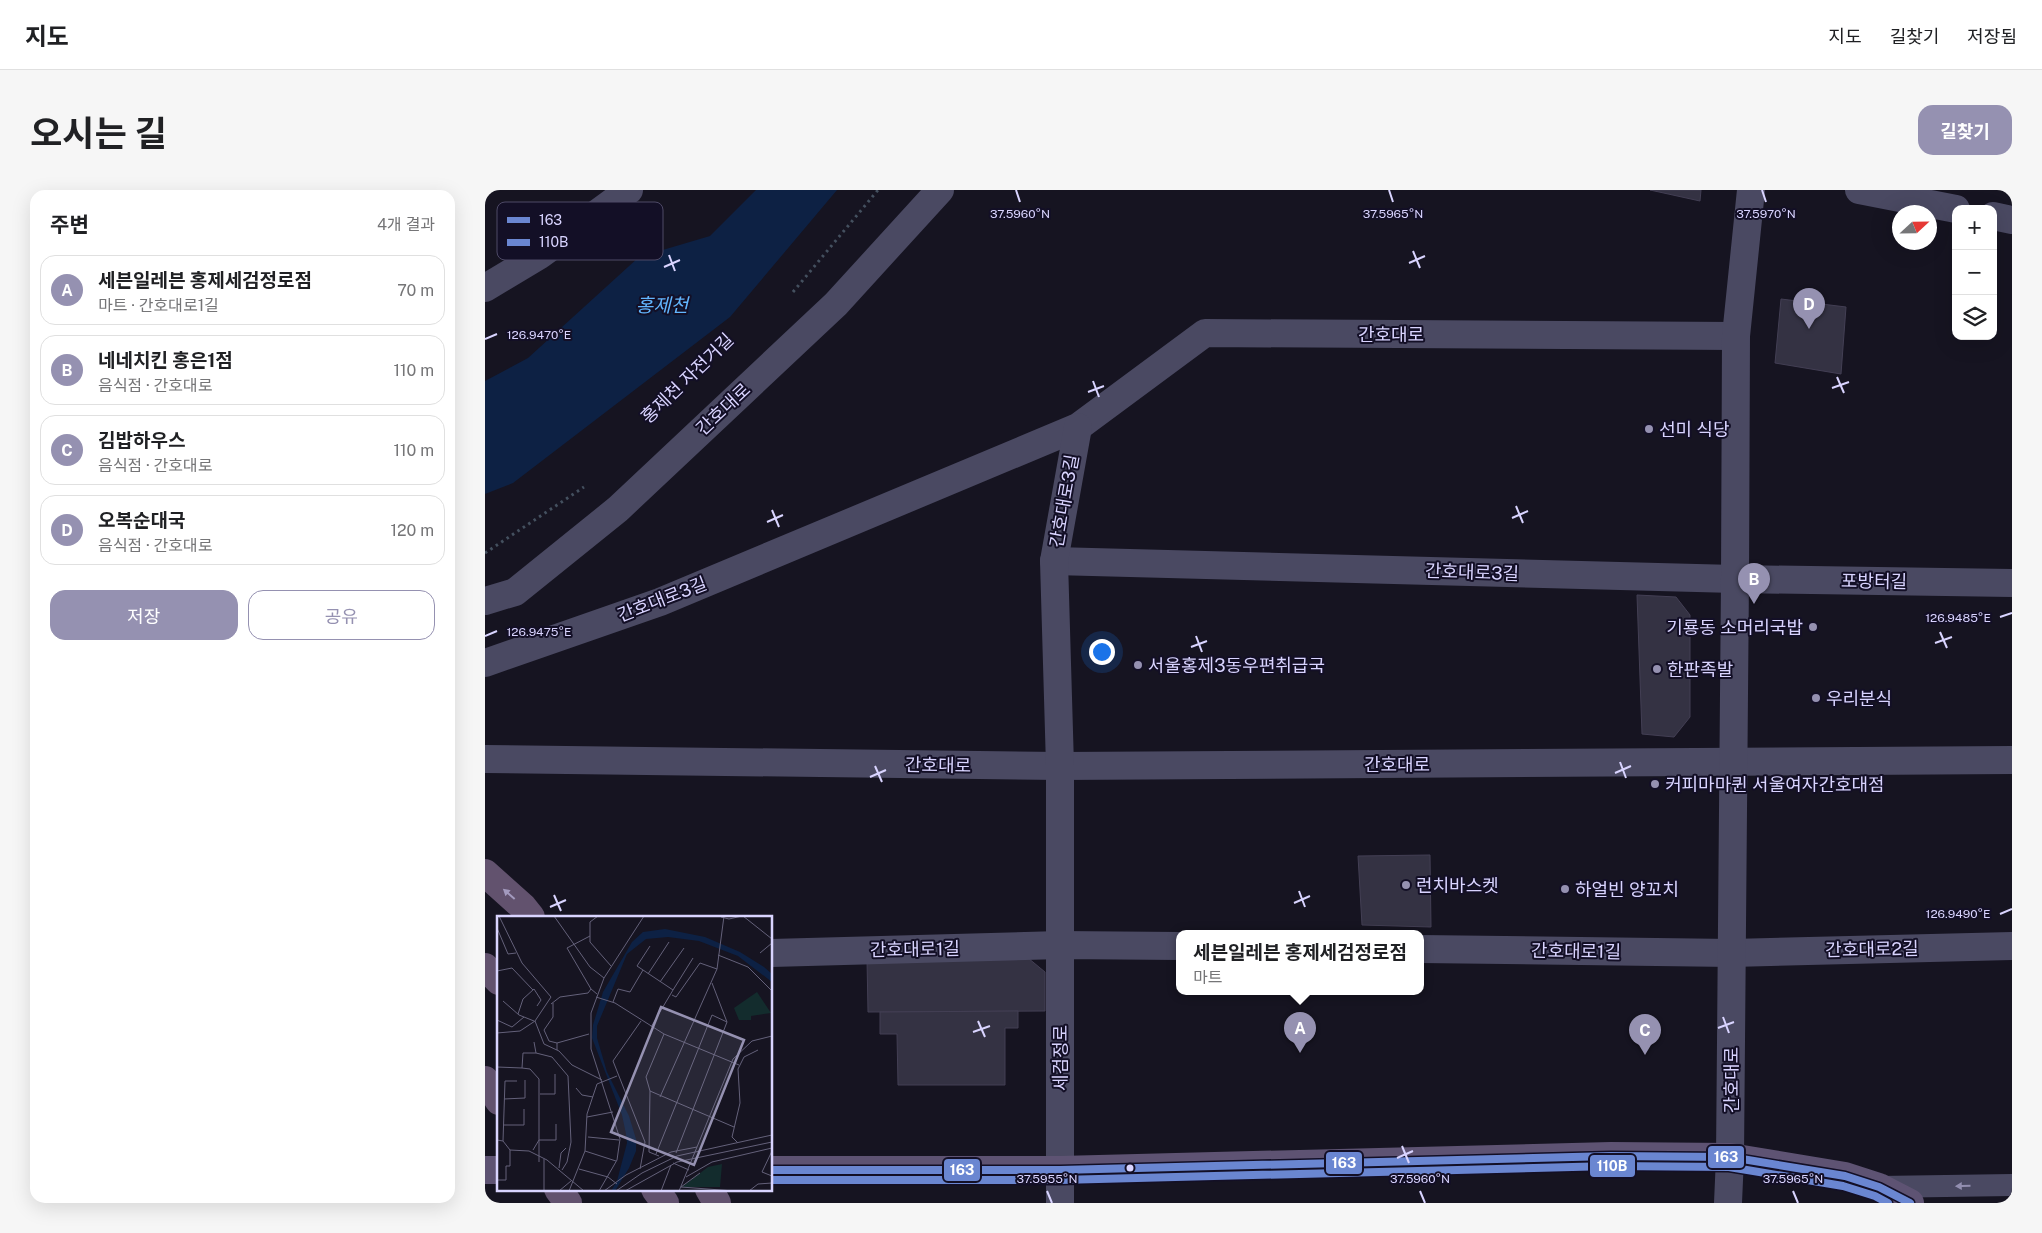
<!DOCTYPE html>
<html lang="ko">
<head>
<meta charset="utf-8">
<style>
	body { margin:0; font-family:"Public Sans","Noto Sans KR",sans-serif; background:#f6f6f6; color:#202124 }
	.controls { position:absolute; right:15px; top:15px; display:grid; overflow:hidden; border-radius:10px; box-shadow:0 5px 20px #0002 }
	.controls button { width:45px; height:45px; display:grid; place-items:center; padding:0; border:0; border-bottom:1px solid #e0e0e0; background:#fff; color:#202124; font:25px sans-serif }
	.compass { position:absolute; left:1407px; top:15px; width:45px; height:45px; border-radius:50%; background:#fff; box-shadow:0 5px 20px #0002; rotate:68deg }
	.you { position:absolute; left:616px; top:461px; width:18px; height:18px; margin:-12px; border:4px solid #fff; border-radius:50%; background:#1a73e8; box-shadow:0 0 0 8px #1a73e833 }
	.badge { display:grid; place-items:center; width:32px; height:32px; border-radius:50%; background:#9591b1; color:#fff; font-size:16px; font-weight:700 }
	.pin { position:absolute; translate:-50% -41px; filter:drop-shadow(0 1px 2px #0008) }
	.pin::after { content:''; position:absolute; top:26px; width:18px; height:15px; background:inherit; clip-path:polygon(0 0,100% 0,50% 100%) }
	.popup { position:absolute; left:691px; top:740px; width:248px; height:65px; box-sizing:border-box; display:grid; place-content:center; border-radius:10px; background:#fff; filter:drop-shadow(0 1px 4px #0005); font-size:16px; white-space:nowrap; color:#757577 }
	.popup b { font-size:19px; color:#202124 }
	.popup::after { content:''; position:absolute; left:50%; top:100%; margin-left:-10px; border:10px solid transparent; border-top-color:#fff }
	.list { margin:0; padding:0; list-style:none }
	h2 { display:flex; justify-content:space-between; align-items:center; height:65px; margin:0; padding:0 20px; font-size:21px }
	h2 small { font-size:16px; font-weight:400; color:#757577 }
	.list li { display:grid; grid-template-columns:32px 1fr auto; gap:15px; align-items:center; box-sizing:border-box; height:70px; margin:0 10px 10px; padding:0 10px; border:1px solid #e0e0e0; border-radius:15px }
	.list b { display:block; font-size:19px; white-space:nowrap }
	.list p { margin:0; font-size:16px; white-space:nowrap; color:#757577 }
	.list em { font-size:16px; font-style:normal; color:#757577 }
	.actions { display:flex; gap:10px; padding:15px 20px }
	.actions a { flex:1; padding:11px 0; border:1px solid #9591b1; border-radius:15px; text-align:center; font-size:18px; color:#9591b1 }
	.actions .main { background:#9591b1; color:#fff }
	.icon { flex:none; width:28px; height:28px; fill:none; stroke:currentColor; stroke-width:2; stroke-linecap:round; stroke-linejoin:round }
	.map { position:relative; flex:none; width:1527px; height:1013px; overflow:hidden; border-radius:15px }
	header { display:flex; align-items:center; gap:30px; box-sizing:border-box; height:70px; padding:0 25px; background:#fff; border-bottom:1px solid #e0e0e0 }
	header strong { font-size:24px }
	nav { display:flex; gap:28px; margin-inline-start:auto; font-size:18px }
	.intro { display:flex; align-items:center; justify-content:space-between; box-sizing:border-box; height:120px; padding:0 30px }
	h1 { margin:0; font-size:35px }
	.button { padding:12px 22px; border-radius:15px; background:#9591b1; color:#fff; font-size:18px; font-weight:700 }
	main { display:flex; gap:30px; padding:0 30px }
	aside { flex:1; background:#fff; border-radius:15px; box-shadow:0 5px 20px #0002 }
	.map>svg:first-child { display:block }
	.water { fill:#0d2144 }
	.building { fill:#343243; stroke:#433f54 }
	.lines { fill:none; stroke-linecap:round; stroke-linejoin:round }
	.path { stroke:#44505f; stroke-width:3; stroke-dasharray:2.5 4; stroke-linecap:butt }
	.service { stroke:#4a4962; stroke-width:22 }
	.minor { stroke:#4a4962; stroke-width:28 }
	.primary { stroke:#5e5373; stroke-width:28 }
	.trunk { stroke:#62526e; stroke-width:28 }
	.bus-1-casing { stroke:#130f26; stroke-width:11 }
	.bus-2-casing { stroke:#130f26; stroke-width:11 }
	.bus-1 { stroke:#6a86d1; stroke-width:8 }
	.bus-2 { stroke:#6a86d1; stroke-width:8 }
	.oneway { fill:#a39abe }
	.oneway2 { fill:#928eb0 }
	.ticks { fill:none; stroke:#d9d4ff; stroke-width:2 }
	.poi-dot { fill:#9591b1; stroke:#130f26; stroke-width:2 }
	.bus-dot { fill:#d9d4ff; stroke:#130f26; stroke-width:2 }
	.labels { text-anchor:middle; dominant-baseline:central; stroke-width:4; stroke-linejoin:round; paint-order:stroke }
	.street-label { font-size:18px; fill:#d9d4ff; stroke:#130f26 }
	.poi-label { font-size:18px; fill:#d9d4ff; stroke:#130f26; text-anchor:start }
	.water-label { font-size:19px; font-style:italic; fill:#62b6ff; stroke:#130f26 }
	.inset-road { fill:none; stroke:#64617a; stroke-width:1 }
	.view { fill:#9591b1; fill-opacity:0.15; stroke:#9591b1; stroke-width:2.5 }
	.inset-edge { fill:none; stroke:#d9d4ff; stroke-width:2.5 }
	.key { fill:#130f26; stroke:#4e4a67; stroke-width:1 }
	.key-label { font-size:14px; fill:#d9d4ff }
	.ticks-label { font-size:12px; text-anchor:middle; fill:#d9d4ff; stroke:#130f26; stroke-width:4; stroke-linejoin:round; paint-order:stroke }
	.line-badge { stroke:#130f26; stroke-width:2 }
	.badge-label { font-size:14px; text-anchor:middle; font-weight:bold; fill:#fff }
</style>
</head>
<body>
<header>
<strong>지도</strong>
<nav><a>지도</a><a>길찾기</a><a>저장됨</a></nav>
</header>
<div class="intro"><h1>오시는 길</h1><a class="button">길찾기</a></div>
<main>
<aside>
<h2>주변<small>4개 결과</small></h2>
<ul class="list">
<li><span class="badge">A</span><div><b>세븐일레븐 홍제세검정로점</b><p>마트 · 간호대로1길</p></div><em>70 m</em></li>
<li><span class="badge">B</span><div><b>네네치킨 홍은1점</b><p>음식점 · 간호대로</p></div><em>110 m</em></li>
<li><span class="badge">C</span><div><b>김밥하우스</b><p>음식점 · 간호대로</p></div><em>110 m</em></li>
<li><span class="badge">D</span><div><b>오복순대국</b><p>음식점 · 간호대로</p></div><em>120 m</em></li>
</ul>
<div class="actions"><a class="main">저장</a><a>공유</a></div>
</aside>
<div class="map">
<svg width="1527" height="1013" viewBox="0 0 1527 1013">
	<rect width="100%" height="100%" fill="#161421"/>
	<!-- water -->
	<path class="water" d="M271 0H352L245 127 28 293 0 304V191L43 168 154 67 225 46Z"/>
	<!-- building -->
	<g class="building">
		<path d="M1165 0H1216L1215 11Z"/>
		<path d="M1296 109 1361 117 1356 184 1290 173Z"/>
		<path d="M1152 405 1191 407 1205 425V527L1189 547 1157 544Z"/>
		<path d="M945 665 946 737 877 735 873 666Z"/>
		<path d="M543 768 560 782V821L383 822 382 769Z"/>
		<path d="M533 821V838H520V895H413L412 844H395V822Z"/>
	</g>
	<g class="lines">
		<!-- path -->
		<g class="path">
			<path d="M308 102 393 0"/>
			<path d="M0 363 99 297"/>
		</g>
		<!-- service -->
		<path class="service" d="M1394 997 1527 995"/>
		<!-- minor -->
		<g class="minor">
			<path d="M1374 0 1471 19"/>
			<path d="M1508 26 1527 30"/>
			<path d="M0 98 55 65 144 0"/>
			<path d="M569 371 1250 389 1527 393"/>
			<path d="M0 411 30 402 133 319 351 114 455 0"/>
			<path d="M0 473 175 412 593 237 720 143 1251 146"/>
			<path d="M0 569 575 576 1527 570"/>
			<path d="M935 759 1247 763 1527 756"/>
			<path d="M286 763 575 755 695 756"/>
			<path d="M575 1013V576L569 371 593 237"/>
			<path d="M1243 1013 1245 967 1250 389 1251 146 1266 0"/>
		</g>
		<!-- primary -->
		<g class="primary">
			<path d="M0 980H14"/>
			<path d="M286 980H575L1126 966 1245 967 1360 986 1394 997 1425 1013"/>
		</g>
		<!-- trunk -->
		<g class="trunk">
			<path d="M0 683 38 717 46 727"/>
			<path d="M0 777 14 791"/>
			<path d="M0 890 14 911"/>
			<path d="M73 999 83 1013"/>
			<path d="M170 999 180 1013"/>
			<path d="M224 999 232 1013"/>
		</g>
		<!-- bus-1 casing -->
		<g class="bus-1-casing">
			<path id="bus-1" d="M286 980H575L1126 966 1245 967 1360 986 1394 997 1425 1013"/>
		</g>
		<!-- bus-2 casing -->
		<g class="bus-2-casing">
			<path id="bus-2" d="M286 990H575L1126 976 1244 977 1358 996 1390 1006 1403 1013"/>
		</g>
		<!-- bus-1 -->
		<use href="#bus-1" class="bus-1"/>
		<!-- bus-2 -->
		<use href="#bus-2" class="bus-2"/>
	</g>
	<!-- one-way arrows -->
	<defs><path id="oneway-solid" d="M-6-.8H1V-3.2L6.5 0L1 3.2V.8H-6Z" transform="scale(1.25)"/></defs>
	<use class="oneway" href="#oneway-solid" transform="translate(24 704) rotate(-139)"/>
	<use class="oneway2" href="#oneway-solid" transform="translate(1478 996) rotate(179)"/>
	<!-- ticks -->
	<path class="ticks" d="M531 0 535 12M904 0 908 12M1277 0 1281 12M928 61 935 78M184 65 190 81M924 73 940 66M179 77 195 70M0 149 12 144M1352 187 1359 203M608 191 614 207M1347 198 1364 192M603 202 619 196M1031 316 1038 333M287 320 294 337M1027 328 1043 321M282 332 298 325M1515 427 1527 423M1455 442 1462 458M0 446 12 441M711 446 717 462M1450 453 1467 447M706 457 722 451M1135 572 1141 588M390 576 397 592M1130 583 1146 576M385 587 401 580M814 701 820 717M69 705 76 721M809 713 825 706M65 717 81 710M1515 724 1527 719M1238 827 1244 843M493 831 500 847M1233 838 1249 832M488 842 505 836M917 956 924 973M912 968 928 961M562 1001 567 1013M935 1001 940 1013M1308 1001 1313 1013"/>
	<!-- markers -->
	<g class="poi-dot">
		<circle cx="1164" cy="239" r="5"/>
		<circle cx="1328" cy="437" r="5"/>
		<circle cx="653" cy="475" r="5"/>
		<circle cx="1172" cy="479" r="5"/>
		<circle cx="1331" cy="508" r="5"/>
		<circle cx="1170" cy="594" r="5"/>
		<circle cx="921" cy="695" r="5"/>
		<circle cx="1080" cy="699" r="5"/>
	</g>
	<circle class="bus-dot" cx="645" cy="978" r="4.5"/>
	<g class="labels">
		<!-- street labels -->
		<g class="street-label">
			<text x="906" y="144">간호대로</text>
			<text transform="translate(202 188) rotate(-44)">홍제천 자전거길</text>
			<text transform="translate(238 219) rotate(-43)">간호대로</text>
			<text transform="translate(579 311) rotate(-80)">간호대로3길</text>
			<text transform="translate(987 382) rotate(2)">간호대로3길</text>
			<text transform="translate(1389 391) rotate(1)">포방터길</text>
			<text transform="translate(177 409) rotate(-21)">간호대로3길</text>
			<text x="912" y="574">간호대로</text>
			<text transform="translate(453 575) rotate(1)">간호대로</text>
			<text transform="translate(430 759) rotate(-1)">간호대로1길</text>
			<text transform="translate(1387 759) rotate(-1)">간호대로2길</text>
			<text transform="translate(1091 761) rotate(1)">간호대로1길</text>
			<text transform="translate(575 868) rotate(-90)">세검정로</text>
			<text transform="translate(1246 890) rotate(-90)">간호대로</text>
		</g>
		<!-- poi labels -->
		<g class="poi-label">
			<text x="1174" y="239">선미 식당</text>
			<text x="1318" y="437" text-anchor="end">기룡동 소머리국밥</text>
			<text x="663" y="475">서울홍제3동우편취급국</text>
			<text x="1182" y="479">한판족발</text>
			<text x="1341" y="508">우리분식</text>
			<text x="1180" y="594">커피마마퀸 서울여자간호대점</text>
			<text x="931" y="695">런치바스켓</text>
			<text x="1090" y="699">하얼빈 양꼬치</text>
		</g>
		<!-- water labels -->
		<g class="water-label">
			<text x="177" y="115">홍제천</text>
		</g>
	</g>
	<!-- overview -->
	<g transform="translate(12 726)">
		<rect width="275" height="275" fill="#161421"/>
		<path d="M260 76 274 97 254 100V104H242L237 92ZM225 248 223 271H185L211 251Z" fill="#132c2d"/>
		<path d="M168 13 208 21 243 36 267 51 275 58V66L241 40 202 25 171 21 149 23 130 38 100 110V122L110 156 132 200 139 223V235L132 252 118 275H114L120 265 130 227 129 218 125 199 95 122 96 109 106 76 135 26 146 16Z" fill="#0d2144"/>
		<path class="inset-road" d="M2 0 25 47 54 81 38 105 47 128 62 135 75 149 105 164M57 0 93 51 107 62M101 0 93 6V26L114 50M246 0 275 23M224 1 232 3 245 0M0 12 11 38 19 37M93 20 70 32 94 73 100 78M153 30 140 50 176 74 154 111M263 37 275 27M221 39 251 51 275 75M0 55 15 52 36 74M151 58 172 26M163 66 187 32M176 74 196 42M175 79 179 81 203 47 220 53M99 81 118 87 167 118 242 149M6 85 22 99 37 105M116 86 121 73 133 76 146 54M56 87V101L47 114 52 125 60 127V134M54 88 63 81 91 77 94 73M21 98 26 83 37 73 44 84 40 90M0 104 15 111 27 101M0 117 23 115 38 105M37 126 39 137 55 141 71 160 74 226 70 246 65 254M60 127 92 118M0 151 25 152 26 137H39M25 152 33 153 42 163V246M79 172 85 179 96 181M153 175 237 211M43 178H58V158M163 181 220 53 227 0M7 183 28 182V164M90 201 116 196M6 209H27V193M91 221 122 224M0 224 6 225 13 234 32 235 50 244 87 275M6 225 8 165H20M241 227 235 221 243 187 241 153 247 141 261 134M36 234 42 224H59V208M88 235 119 245M275 235 265 256 275 260M179 237 230 106 215 67M159 238 215 99 230 106M162 240 152 236 153 175 149 161 167 118M176 247 192 254M62 252 64 237 69 232M82 253 111 261 120 268M143 253 148 226 116 145 144 105M189 261 215 246 275 232M0 264H9V250H13V234M184 271 203 257M184 271 237 275M47 275V243M62 275 74 265M72 275 88 235 90 198 100 168 120 160M102 275 120 244 123 223 94 133V97L107 62 147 0M107 275 129 259 174 236 200 231M119 275 145 257 180 240 275 219M128 275 180 246 275 226M164 275 174 249M182 275 236 143 255 125 275 120M252 275 261 268 275 267"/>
		<path class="view" d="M164 91 247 124 197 249 114 216Z"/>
		<rect width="275" height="275" class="inset-edge"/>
	</g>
	<!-- legend -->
	<rect x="12" y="12" width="166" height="58" rx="8" class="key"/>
	<rect x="22" y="27" width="23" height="6" fill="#6a86d1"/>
	<rect x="22" y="49" width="23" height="7" fill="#6a86d1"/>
	<g class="key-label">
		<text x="54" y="35">163</text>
		<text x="54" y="57">110B</text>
	</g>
	<g class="ticks-label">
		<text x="535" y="28">37.5960°N</text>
		<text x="908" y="28">37.5965°N</text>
		<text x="1281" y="28">37.5970°N</text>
		<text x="54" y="149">126.9470°E</text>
		<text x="1473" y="432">126.9485°E</text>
		<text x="54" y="446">126.9475°E</text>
		<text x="1473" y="728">126.9490°E</text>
		<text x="562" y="993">37.5955°N</text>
		<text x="935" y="993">37.5960°N</text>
		<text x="1308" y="993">37.5965°N</text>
	</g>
	<g class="line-badge">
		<rect x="1222" y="955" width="38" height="24" rx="5" fill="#6a86d1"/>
		<rect x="840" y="961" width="38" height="24" rx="5" fill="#6a86d1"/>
		<rect x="1104" y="964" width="47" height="24" rx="5" fill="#6a86d1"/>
		<rect x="458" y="968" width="38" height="24" rx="5" fill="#6a86d1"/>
	</g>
	<g class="badge-label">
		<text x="1241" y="972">163</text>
		<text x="859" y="978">163</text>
		<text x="1127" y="981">110B</text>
		<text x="477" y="985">163</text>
	</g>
</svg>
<div class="controls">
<button>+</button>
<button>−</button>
<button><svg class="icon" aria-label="layers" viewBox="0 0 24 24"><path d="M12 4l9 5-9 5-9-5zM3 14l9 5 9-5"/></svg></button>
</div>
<svg class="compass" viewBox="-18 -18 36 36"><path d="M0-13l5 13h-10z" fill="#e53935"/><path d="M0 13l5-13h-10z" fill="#757577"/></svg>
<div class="you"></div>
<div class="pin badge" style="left:815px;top:863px">A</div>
<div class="popup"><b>세븐일레븐 홍제세검정로점</b>마트</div>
<div class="pin badge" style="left:1269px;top:414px">B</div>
<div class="pin badge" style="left:1160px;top:865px">C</div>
<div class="pin badge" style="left:1324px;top:139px">D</div>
</div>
</main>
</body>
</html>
